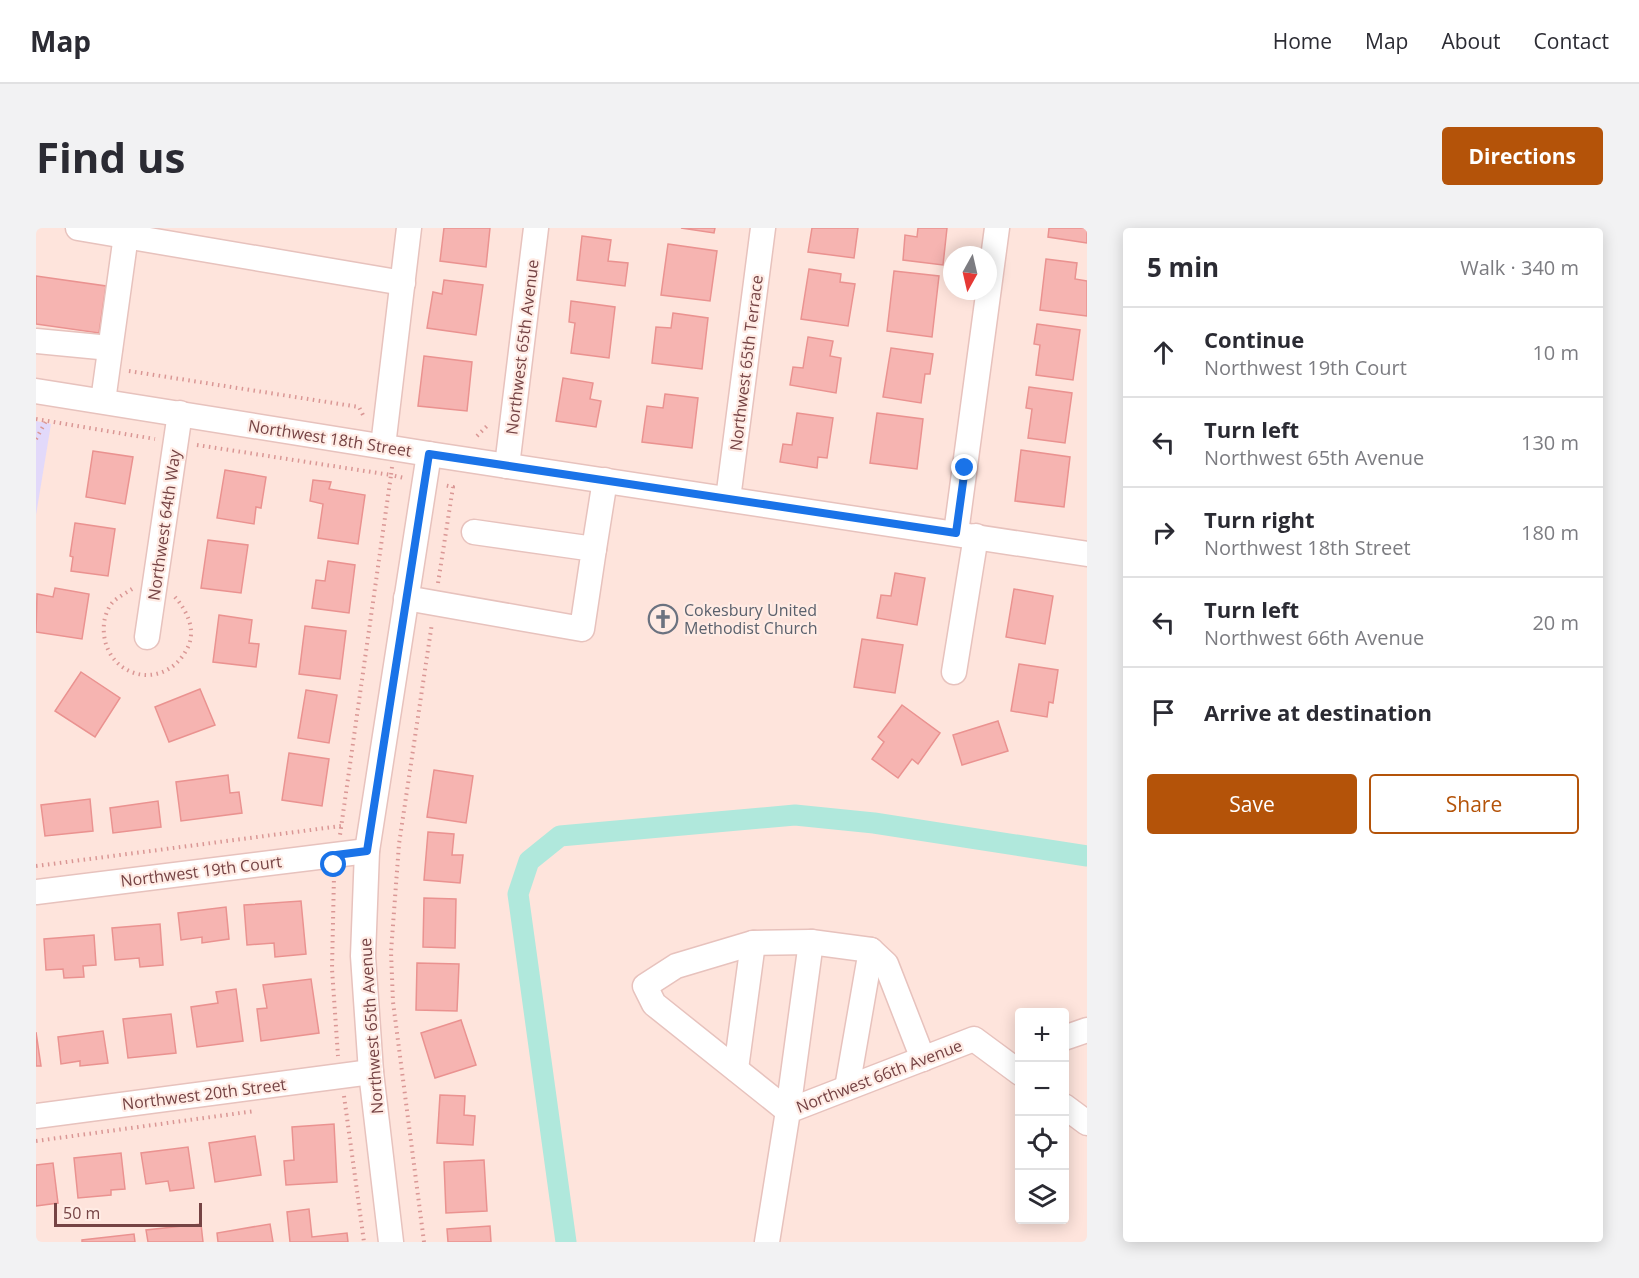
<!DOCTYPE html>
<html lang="en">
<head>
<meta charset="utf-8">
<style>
	body { margin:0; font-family:"Open Sans",sans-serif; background:#f2f2f3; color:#2b2b33 }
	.controls { position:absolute; right:18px; bottom:18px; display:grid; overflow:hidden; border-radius:6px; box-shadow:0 3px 15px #0003 }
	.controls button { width:54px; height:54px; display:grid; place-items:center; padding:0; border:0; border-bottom:2px solid #e1e1e2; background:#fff; color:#2b2b33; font:30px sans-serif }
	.compass { position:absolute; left:907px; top:18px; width:54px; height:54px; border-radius:50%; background:#fff; box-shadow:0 3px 15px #0003; rotate:188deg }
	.scale { position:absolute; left:18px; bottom:15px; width:148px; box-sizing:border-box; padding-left:6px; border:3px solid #754344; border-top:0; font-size:16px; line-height:21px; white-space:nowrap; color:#754344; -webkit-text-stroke:4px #ffebe4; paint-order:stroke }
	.stop { position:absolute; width:18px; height:18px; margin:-14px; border:4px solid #1a73e8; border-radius:50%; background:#fff }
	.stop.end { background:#1a73e8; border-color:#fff; box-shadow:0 2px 6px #0008 }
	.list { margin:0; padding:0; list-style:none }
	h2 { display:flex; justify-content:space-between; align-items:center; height:78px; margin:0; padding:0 24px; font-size:26px }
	h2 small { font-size:20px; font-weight:400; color:#7c7c81 }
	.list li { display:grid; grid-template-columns:39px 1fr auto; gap:18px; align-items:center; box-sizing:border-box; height:90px; padding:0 24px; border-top:2px solid #e1e1e2 }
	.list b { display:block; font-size:22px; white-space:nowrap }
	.list p { margin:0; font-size:20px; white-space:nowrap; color:#7c7c81 }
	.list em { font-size:20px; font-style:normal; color:#7c7c81 }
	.actions { display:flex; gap:12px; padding:18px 24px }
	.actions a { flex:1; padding:14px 0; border:2px solid #b45309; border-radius:6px; text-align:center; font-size:21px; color:#b45309 }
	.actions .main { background:#b45309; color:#fff }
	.icon { flex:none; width:33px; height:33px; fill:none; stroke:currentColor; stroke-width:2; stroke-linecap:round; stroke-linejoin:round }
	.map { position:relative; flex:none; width:1051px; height:1014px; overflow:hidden; border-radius:6px }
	header { display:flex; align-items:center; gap:36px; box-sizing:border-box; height:84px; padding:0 30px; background:#fff; border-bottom:2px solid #e1e1e2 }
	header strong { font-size:28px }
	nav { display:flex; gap:33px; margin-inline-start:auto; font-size:21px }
	.intro { display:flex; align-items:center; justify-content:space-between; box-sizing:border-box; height:144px; padding:0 36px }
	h1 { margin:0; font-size:42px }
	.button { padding:15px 27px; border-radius:6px; background:#b45309; color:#fff; font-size:21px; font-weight:700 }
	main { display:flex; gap:36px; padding:0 36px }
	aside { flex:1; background:#fff; border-radius:6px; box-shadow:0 3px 15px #0003 }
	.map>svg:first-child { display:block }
	.education { fill:#e2d9fa }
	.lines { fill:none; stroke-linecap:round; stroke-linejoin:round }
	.canal { stroke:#b0e8dc; stroke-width:21 }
	.building { fill:#f6b4b1; stroke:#ea9290; stroke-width:1.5 }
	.minor-casing { stroke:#e7c2bd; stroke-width:27 }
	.path { stroke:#da9795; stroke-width:4; stroke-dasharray:1.5 4.5; stroke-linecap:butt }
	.minor { stroke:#fff; stroke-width:24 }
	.route { stroke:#1a73e8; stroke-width:8 }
	.labels { text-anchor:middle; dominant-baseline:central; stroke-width:4.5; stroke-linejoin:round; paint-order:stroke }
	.street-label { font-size:16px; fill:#754344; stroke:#ffebe4 }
	.worship-label { font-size:16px; fill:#5b616d; stroke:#ffebe4; text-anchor:start }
</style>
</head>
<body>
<header>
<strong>Map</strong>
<nav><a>Home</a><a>Map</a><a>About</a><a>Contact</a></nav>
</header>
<div class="intro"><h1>Find us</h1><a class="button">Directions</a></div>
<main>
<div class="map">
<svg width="1051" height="1014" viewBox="0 0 1051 1014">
	<rect width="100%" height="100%" fill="#fee4dc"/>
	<!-- education -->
	<path class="education" d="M0 193 15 196 0 287Z"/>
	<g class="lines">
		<!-- canal -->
		<path class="canal" d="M530 1014 482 666 493 633 524 608 759 587 838 595 1051 628"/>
	</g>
	<!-- building -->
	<g class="building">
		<path d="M408 0H454L450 39 404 33Z"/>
		<path d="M645 0H679L678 5Z"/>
		<path d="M776 0H822L818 30 772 24Z"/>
		<path d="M882 0H911L907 37 867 32 869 7 881 9Z"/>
		<path d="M1013 0H1051V15L1012 9Z"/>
		<path d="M546 8 575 12 572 33 592 35 589 58 541 52Z"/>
		<path d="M632 16 681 23 674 73 625 67Z"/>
		<path d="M1010 31 1041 35 1039 51 1051 53V88L1004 82Z"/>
		<path d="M773 41 805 46 804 54 819 56 812 98 765 91Z"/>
		<path d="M858 43 903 48 896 109 851 103Z"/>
		<path d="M0 48 70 58 63 105 0 96Z"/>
		<path d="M408 52 447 57 440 107 391 100 397 64 406 66Z"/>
		<path d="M535 73 579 79 573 130 535 125 539 95 533 94Z"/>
		<path d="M637 85 672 90 666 141 616 135 620 99 635 100Z"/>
		<path d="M1001 96 1044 102 1037 152 1000 147 1004 117 998 116Z"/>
		<path d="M772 109 797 113 794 128 805 130 800 165 754 157 757 139 767 140Z"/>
		<path d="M855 120 897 126 894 146H889L885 175 847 169Z"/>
		<path d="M388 128 436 134 431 183 382 178Z"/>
		<path d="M527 150 557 155 554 171 565 173 560 199 520 193Z"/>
		<path d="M993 159 1036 165 1029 215 992 210 996 181 990 180Z"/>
		<path d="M629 166 662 170 656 220 606 214 611 178 627 180Z"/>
		<path d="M761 185 797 190 791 230 782 229 781 240 744 234 747 216 756 217Z"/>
		<path d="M841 185 887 191 881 241 834 235Z"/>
		<path d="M985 222 1034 229 1028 279 979 273Z"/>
		<path d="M57 223 97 229 89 276 50 269Z"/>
		<path d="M189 242 230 249 225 280 220 279 218 296 181 290Z"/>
		<path d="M277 252 295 254 293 261 329 267 322 316 282 310 287 276 274 273Z"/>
		<path d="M39 295 79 301 72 348 35 343 37 329 34 328Z"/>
		<path d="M172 312 212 317 205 365 165 360Z"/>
		<path d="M292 333 319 337 313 385 276 380 280 352 289 353Z"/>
		<path d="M859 345 889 350 881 397 841 390 845 367 855 368Z"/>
		<path d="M19 360 53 366 46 411 0 404 1 366 17 369Z"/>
		<path d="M978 361 1017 368 1009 416 970 409Z"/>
		<path d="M183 387 216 392 213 415 223 416 220 439 177 434Z"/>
		<path d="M269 398 310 403 304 451 263 446Z"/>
		<path d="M826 411 867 417 859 465 818 459Z"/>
		<path d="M983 436 1022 442 1017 475 1013 474 1011 489 975 483Z"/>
		<path d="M45 444 84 470 59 509 19 483Z"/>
		<path d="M164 461 179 497 133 514 119 479Z"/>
		<path d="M270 462 301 467 293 515 262 510Z"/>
		<path d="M866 477 904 505 882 536 876 531 862 550 836 531 848 514 842 509Z"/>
		<path d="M962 493 972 523 926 537 917 507Z"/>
		<path d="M253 525 293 531 286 578 246 572Z"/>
		<path d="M398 542 437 548 430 595 391 589Z"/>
		<path d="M192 547 194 565 203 564 206 585 145 593 140 554Z"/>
		<path d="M54 571 57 603 9 608 5 577Z"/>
		<path d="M122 573 125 599 77 605 74 580Z"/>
		<path d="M392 604 418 606 416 627H427L424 655 388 652Z"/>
		<path d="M388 670 420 671 419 720 387 719Z"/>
		<path d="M265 673 270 726 239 729 238 715 211 717 208 677Z"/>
		<path d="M190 679 193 711 166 715V709L145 712 142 685Z"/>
		<path d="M124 696 127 737 104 739 103 730 79 732 76 700Z"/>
		<path d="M58 707 60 737 47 738 48 749 28 750 27 741 10 742 8 711Z"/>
		<path d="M381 735 423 736 421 783 380 782Z"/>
		<path d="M275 751 283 805 225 813 221 781 231 780 227 757Z"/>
		<path d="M200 761 207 813 161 819 155 779 182 775 180 764Z"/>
		<path d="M135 786 140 825 92 830 87 791Z"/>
		<path d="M425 792 440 837 399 850 385 805Z"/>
		<path d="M67 803 72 835 44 838V833L25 836 22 809Z"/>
		<path d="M0 804 5 838H0Z"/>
		<path d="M404 867 429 868 428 887 439 888 437 917 401 915Z"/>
		<path d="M298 896 301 954 250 957 248 933 258 932 256 899Z"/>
		<path d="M219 908 225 947 179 954 173 915Z"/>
		<path d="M152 919 158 960 134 963 132 953 110 956 105 925Z"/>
		<path d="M85 925 89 961 75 962V967L42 970 38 930Z"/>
		<path d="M448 932 451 983 410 985 408 934Z"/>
		<path d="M17 935 22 975 0 978V937Z"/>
		<path d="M273 981 276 1009 311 1005 312 1014H254L251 984Z"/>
		<path d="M165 996 167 1014H112L110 1002Z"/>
		<path d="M234 996 237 1014H182L181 1005Z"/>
		<path d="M454 998 455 1014H412L411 1001Z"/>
		<path d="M98 1006 99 1014H46V1012Z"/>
	</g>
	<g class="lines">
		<!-- minor casing -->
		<g class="minor-casing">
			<g id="minor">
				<path d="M42 0 367 55"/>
				<path d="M0 113 74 120"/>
				<path d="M0 163 393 226 1051 326"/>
				<path d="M67 173 91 0"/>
				<path d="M347 218 373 0"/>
				<path d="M471 238 500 0"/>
				<path d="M692 271 727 0"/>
				<path d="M920 305 961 0"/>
				<path d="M558 321 569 252"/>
				<path d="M370 370 546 401 558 321 438 304"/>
				<path d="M111 409 144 185"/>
				<path d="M918 444 940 308"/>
				<path d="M0 664 331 623"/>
				<path d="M1028 810 1051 802"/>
				<path d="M700 841 717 715"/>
				<path d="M811 860 835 722"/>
				<path d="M1028 878 1051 895"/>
				<path d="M752 883 618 776 609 758 640 738 717 715 775 714 835 722 850 736 887 831"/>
				<path d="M752 883 775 714"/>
				<path d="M0 888 335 844"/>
				<path d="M355 1014 335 844 327 728 331 623 393 226"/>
				<path d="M731 1014 752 883 938 811 984 845"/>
			</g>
		</g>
		<!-- path -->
		<g class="path">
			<path d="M93 143 323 179 328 189"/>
			<path d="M0 191 119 211"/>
			<path d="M441 208 452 197"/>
			<path d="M0 211 10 193"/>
			<path d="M161 217 355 247 304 607"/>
			<path d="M356 239 355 247 368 250"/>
			<path d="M402 355 417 259 408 257"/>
			<path d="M96 361C90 365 82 369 77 374 72 379 69 388 68 395 63 448 128 468 152 419 160 401 151 383 139 369"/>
			<path d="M0 638 305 598"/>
			<path d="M298 647 296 741 302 828"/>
			<path d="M308 868 328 1014"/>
			<path d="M0 913 219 883"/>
			<path d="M388 1014 357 774 355 724 363 616 396 395"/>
		</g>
		<!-- minor -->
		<use href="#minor" class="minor"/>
	</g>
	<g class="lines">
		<!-- route -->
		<path class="route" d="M298 637 300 627 331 623 393 226 920 305 929 240"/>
	</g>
	<!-- icons -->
	<defs>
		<g id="church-ring" transform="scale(1.5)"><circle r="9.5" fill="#ffebe4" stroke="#6b7280" stroke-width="1.5"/><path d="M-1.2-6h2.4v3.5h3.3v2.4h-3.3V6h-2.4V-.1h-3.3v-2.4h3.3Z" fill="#6b7280"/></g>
	</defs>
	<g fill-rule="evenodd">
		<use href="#church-ring" x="627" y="391"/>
	</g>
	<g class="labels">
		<!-- street labels -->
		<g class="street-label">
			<text transform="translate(486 119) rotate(-83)">Northwest 65th Avenue</text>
			<text transform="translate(710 135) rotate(-83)">Northwest 65th Terrace</text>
			<text transform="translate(294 210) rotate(9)">Northwest 18th Street</text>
			<text transform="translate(128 297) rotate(-82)">Northwest 64th Way</text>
			<text transform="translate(165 643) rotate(-7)">Northwest 19th Court</text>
			<text transform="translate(335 798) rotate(-94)">Northwest 65th Avenue</text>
			<text transform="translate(843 848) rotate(-21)">Northwest 66th Avenue</text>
			<text transform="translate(168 866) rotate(-7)">Northwest 20th Street</text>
		</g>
		<!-- worship labels -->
		<g class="worship-label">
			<text x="648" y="382">Cokesbury United<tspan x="648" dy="18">Methodist Church</tspan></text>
		</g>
	</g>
</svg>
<div class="controls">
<button>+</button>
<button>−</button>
<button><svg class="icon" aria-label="locate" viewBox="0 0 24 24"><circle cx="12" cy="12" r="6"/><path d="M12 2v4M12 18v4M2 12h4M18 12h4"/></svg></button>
<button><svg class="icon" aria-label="layers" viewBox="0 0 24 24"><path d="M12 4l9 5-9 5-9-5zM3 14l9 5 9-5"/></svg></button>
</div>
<svg class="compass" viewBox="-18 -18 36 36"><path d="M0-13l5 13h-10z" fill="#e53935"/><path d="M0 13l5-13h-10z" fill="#7c7c81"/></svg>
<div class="scale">50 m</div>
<div class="stop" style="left:298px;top:637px"></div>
<div class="stop end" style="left:929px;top:240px"></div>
</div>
<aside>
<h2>5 min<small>Walk · 340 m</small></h2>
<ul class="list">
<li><svg class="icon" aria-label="ahead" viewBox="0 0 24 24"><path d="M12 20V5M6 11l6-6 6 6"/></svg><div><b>Continue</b><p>Northwest 19th Court</p></div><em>10 m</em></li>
<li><svg class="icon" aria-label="left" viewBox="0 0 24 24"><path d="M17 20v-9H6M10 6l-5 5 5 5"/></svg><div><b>Turn left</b><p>Northwest 65th Avenue</p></div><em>130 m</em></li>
<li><svg class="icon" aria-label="right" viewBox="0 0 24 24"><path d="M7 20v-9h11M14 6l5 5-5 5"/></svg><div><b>Turn right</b><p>Northwest 18th Street</p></div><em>180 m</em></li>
<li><svg class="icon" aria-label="left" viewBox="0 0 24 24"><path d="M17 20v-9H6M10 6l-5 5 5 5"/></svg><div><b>Turn left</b><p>Northwest 66th Avenue</p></div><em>20 m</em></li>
<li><svg class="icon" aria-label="arrive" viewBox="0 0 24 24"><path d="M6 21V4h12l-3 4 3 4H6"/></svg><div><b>Arrive at destination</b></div></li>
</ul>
<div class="actions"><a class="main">Save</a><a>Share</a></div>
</aside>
</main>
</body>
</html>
